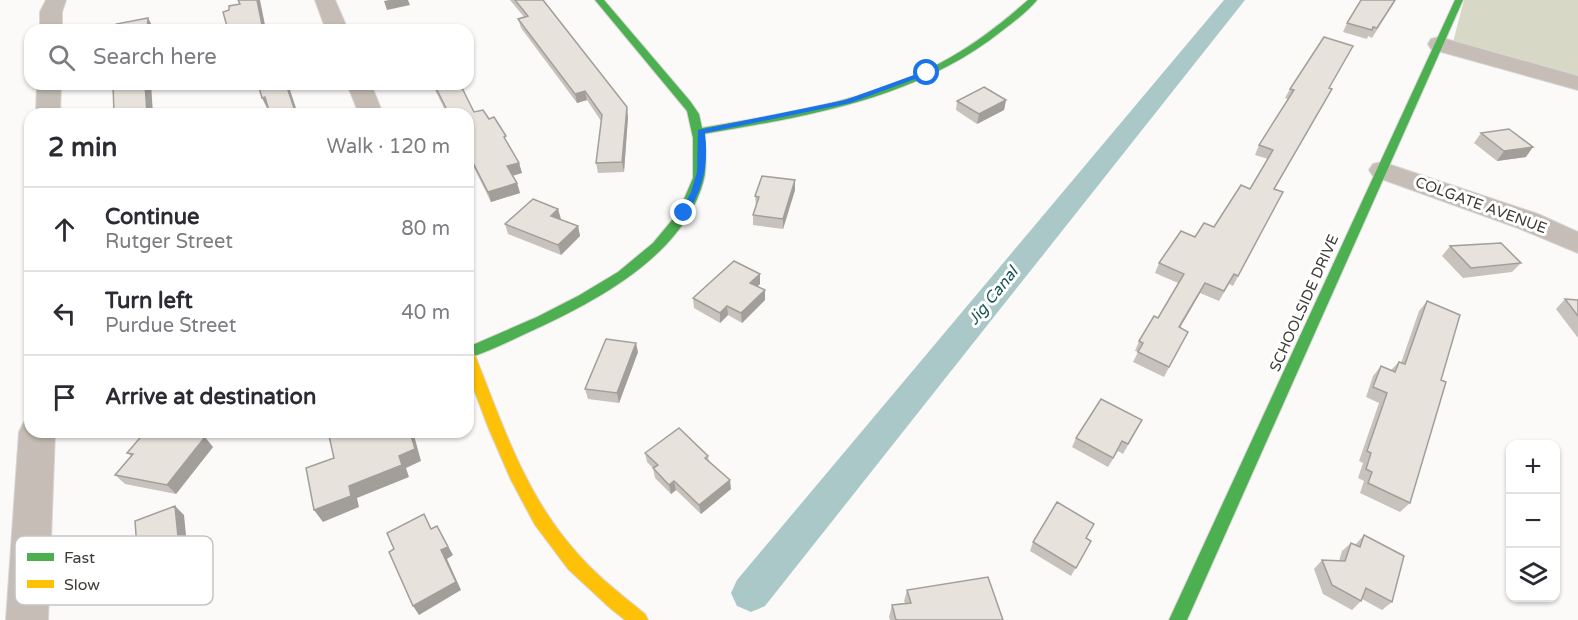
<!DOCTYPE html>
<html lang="en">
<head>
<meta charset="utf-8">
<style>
	body { margin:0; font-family:"Varela Round",sans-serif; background:#f7f7f7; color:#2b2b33 }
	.controls { position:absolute; right:18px; bottom:18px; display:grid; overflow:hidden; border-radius:12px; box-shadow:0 2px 4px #0004 }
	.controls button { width:54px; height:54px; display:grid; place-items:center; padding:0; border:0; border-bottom:2px solid #e1e1e2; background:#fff; color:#2b2b33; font:30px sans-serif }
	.stop { position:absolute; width:18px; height:18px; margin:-14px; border:4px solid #1a73e8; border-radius:50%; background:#fff }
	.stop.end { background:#1a73e8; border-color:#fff; box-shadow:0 2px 6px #0008 }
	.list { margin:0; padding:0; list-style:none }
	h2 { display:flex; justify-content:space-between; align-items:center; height:78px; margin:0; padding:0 24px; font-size:26px }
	h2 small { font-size:20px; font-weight:400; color:#7c7c81 }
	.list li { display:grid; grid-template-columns:39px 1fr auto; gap:18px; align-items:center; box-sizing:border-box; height:84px; padding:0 24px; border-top:2px solid #e1e1e2 }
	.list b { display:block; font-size:22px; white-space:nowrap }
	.list p { margin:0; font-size:20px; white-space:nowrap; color:#7c7c81 }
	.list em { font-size:20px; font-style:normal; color:#7c7c81 }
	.icon { flex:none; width:33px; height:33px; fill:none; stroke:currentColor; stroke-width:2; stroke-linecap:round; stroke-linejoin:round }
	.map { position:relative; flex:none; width:1578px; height:620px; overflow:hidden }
	.search { position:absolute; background:#fff; box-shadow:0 2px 4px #0004; left:24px; top:24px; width:450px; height:66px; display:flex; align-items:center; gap:15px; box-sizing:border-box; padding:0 21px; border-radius:18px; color:#7c7c81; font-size:22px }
	.panel { position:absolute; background:#fff; box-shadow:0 2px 4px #0004; left:24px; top:108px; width:450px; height:330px; border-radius:18px }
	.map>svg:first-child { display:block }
	.forest { fill:#d7d9c6 }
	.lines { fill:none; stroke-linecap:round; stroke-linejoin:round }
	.canal { fill:#abc8c8; fill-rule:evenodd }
	.street-casing { stroke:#d9d7d6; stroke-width:2 }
	.fast-casing { stroke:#d9d7d6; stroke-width:2 }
	.slow-casing { stroke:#d9d7d6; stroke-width:2 }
	.street { fill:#c5bdb6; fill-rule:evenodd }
	.fast { fill:#4caf50; fill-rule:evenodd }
	.slow { fill:#ffc107; fill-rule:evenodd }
	.wall { fill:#c8c2bd }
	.shaded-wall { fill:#a29e9a }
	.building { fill:#e8e2dc; stroke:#a29e9a; stroke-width:1.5 }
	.route { fill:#1a73e8 }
	.labels { text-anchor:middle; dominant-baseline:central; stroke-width:6; stroke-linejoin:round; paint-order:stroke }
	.street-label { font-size:15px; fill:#3e3a36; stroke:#fff }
	.water-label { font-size:16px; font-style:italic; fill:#165456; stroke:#fff }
	.key { fill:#fff; stroke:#c5c4c3; stroke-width:1.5 }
	.key-label { font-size:16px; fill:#3e3a36 }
</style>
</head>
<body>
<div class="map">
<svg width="1578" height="620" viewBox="0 0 1578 620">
	<rect width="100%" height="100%" fill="#fcfaf8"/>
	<!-- forest -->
	<path class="forest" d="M1464 0H1578V79L1453 42Z"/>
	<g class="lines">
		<!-- canal -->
		<path class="canal" d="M1224 0H1245L765 606 751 612 737 606 731 593 737 580Z"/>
		<!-- street casing -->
		<g class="street-casing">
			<g id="street">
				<path d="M46 0H66L62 12V30H40V12Z"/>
				<path d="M315 0H335L348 30H326Z"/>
				<path d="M1439 37 1578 76V90L1431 49 1428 44 1431 39Z"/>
				<path d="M37 84H61L60 114H36Z"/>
				<path d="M347 84H371L383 114H359Z"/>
				<path d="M1382 162 1538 214 1578 232V253L1518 228 1373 176 1369 170 1373 164Z"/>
				<path d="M30 420V432H55L48 620H6L19 432 24 422Z"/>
			</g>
		</g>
		<!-- fast casing -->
		<g class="fast-casing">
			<g id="fast">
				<path d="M595 0H604L690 101 699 114 702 128C786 113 876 101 951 57 979 41 1004 21 1028 0H1037C1028 11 1015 21 1003 30 917 99 808 116 703 134 705 147 707 167 704 179 685 256 593 303 527 333 508 342 488 352 468 358V347L537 317 578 296 618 272 653 243 678 213 693 178V138L687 111Z"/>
				<path d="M1455 0H1463L1187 620H1169Z"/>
			</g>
		</g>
		<!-- slow casing -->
		<g class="slow-casing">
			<path id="slow" d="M468 350 473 351 475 355C501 421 524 491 571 546 592 572 619 593 645 614L648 620H625L610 608 568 569 535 525 511 480 488 427 468 374Z"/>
		</g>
		<!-- street -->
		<use href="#street" class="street"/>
		<!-- fast -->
		<use href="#fast" class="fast"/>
		<!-- slow -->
		<use href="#slow" class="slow"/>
	</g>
	<!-- wall -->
	<g class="wall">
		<path d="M510 0H543L628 117 624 172 598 173 596 163 601 121 587 100 577 103 521 28 518 19 524 17Z"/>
		<path d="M1396 0 1372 38 1368 36 1367 39 1343 32 1347 23Z"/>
		<path d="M1353 46 1329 88 1274 189 1283 192 1233 286 1229 284 1219 301 1200 293 1180 328 1188 332 1164 377 1133 362 1138 352 1135 351 1139 341 1158 318 1178 283 1155 273 1159 263 1195 237 1214 227 1250 189 1268 159 1255 155 1259 145 1288 99 1285 98 1290 89Z"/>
		<path d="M432 84H460L474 112 489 119 509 146 519 163 522 173 513 176 517 183 520 193 491 202 468 156V114H447Z"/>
		<path d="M1006 100 1004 110 977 124 956 110 957 101Z"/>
		<path d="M1481 133 1526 157 1497 161 1474 143Z"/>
		<path d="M795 190 783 229 753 225V215L756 206 755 196Z"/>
		<path d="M558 209 560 219 578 226 580 236 561 255 508 234 505 224Z"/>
		<path d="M1450 246 1521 263 1512 272 1463 278 1442 256Z"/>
		<path d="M760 284 757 286 765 300 742 323 728 315 720 323 694 308 693 298Z"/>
		<path d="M1565 299 1578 300V338L1556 309Z"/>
		<path d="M1427 301 1441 380 1410 503 1400 512 1360 493 1364 481 1358 478 1363 463 1359 461 1379 403 1366 397 1373 376 1381 366 1391 370 1399 362 1401 363 1419 311Z"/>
		<path d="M638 352 619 403 588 399 585 389Z"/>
		<path d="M1142 420 1123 454 1118 451 1108 467 1072 447 1076 438Z"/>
		<path d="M150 433 202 437 213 447 176 494 125 484 115 475 131 456 127 453Z"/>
		<path d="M645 453 708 456 709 461 731 489 701 514 676 490 671 494 655 478 653 468 647 462Z"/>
		<path d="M1364 535 1392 602 1382 610 1362 599 1361 601 1352 610 1323 594 1314 569 1322 560 1339 561 1342 551 1351 543 1355 545Z"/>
		<path d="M1087 538 1091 541 1071 576 1030 551 1033 542Z"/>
		<path d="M907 590 1003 620H890L889 617 892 605 905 603 904 601Z"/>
	</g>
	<!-- shaded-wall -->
	<g class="shaded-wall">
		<path d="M257 0H260L266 30H263Z"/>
		<path d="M389 0H408L410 5 387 10 384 1Z"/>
		<path d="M148 18 153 27V30H147Z"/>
		<path d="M145 84H151L153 114H147Z"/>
		<path d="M286 84H288L298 114H296Z"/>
		<path d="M585 91 587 100 577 103 575 94Z"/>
		<path d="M265 97 270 107 267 108 262 98Z"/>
		<path d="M1006 100 1004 110 977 124 979 114Z"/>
		<path d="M627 107 628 117 624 172 622 162Z"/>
		<path d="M1533 147 1526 157 1497 161 1504 151Z"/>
		<path d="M519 163 522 173 510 176 507 166Z"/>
		<path d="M795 180V190L783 229V219Z"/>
		<path d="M517 183 520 193 491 202 488 192Z"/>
		<path d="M558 209 561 219 553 226 551 216Z"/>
		<path d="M578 226 580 236 561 255 558 245Z"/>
		<path d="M760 274V284L751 293 750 283Z"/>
		<path d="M1205 283 1200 293 1174 337 1179 327Z"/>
		<path d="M765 290V300L742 323 741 313Z"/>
		<path d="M727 306 728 315 720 323V313Z"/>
		<path d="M636 343 638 352 619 403 617 393Z"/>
		<path d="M191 432H206L197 443 189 434Z"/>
		<path d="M410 432H411L415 439 421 461 406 468 409 477 357 498 359 507 323 522 314 510 349 486 399 456Z"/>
		<path d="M205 437 213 447 176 494 167 485Z"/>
		<path d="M730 480 731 489 701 514 699 505Z"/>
		<path d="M674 481 676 490 671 494 669 485Z"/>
		<path d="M175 506 184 515 189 565 149 582 139 574Z"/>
		<path d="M437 526 453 555 447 559 461 590 419 615 413 606 441 550Z"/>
	</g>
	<!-- building -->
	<g class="building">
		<path d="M238 0H257L263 30H228L223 12 229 10V6L240 4Z"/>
		<path d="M515 0H543L627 107 622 162 596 163 602 115 585 91 575 94 518 19 528 16Z"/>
		<path d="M1361 0H1395L1377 28 1373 27 1372 30 1347 23Z"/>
		<path d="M148 18 147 30H116V24Z"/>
		<path d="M1324 37 1353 46 1329 88 1332 89 1274 189 1283 192 1238 276 1234 274 1224 291 1205 283 1179 327 1188 332 1169 367 1138 352 1143 343 1139 341 1154 316 1158 318 1184 274 1159 263 1181 231 1195 237 1204 223 1214 227 1241 185 1250 189 1273 150 1259 145 1294 90 1290 89Z"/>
		<path d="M113 84H145L147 114H114Z"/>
		<path d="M258 84H286L296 114 303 112 304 114H270L265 97 262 98Z"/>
		<path d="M434 84H460L474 112 483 110 489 119 494 117 506 136 504 137 519 163 507 166 517 183 488 192 468 153V114H449Z"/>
		<path d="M984 87 1006 100 979 114 957 101Z"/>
		<path d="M1509 129 1533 147 1504 151 1481 133Z"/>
		<path d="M762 176 795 180 783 219 753 215 759 197 755 196Z"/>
		<path d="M533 199 558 209 551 216 578 226 558 245 505 224Z"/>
		<path d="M1501 243 1521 263 1471 268 1450 246Z"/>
		<path d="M734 261 760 274 750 283 765 290 741 313 727 306 720 313 693 298Z"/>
		<path d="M1565 299 1578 300V316Z"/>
		<path d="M1427 301 1460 315 1441 380 1446 382 1410 503 1368 483 1372 472 1366 469 1371 453 1367 451 1387 393 1373 387 1381 366 1395 372 1399 362 1405 364Z"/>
		<path d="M606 339 636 343 617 393 585 389Z"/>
		<path d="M1101 399 1142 420 1128 444 1122 441 1113 458 1076 438Z"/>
		<path d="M679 428 708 456 705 458 730 480 699 505 674 481 669 485 653 468 658 465 645 453Z"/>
		<path d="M145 432 150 433 151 432H191L189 434 205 437 167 485 115 475 133 454 127 453Z"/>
		<path d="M338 432H410L415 449 399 456 402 465 349 486 351 496 314 510 306 468 334 458 329 436 339 433Z"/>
		<path d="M1057 502 1094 524 1086 538 1091 541 1076 568 1033 542Z"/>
		<path d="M175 506 180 557 139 574 135 521Z"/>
		<path d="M424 514 431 529 437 526 448 547 441 550 456 582 413 606 389 552 394 549 387 533Z"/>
		<path d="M1364 535 1404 556 1392 602 1366 588 1361 601 1332 585 1322 560 1345 561 1351 543 1360 547Z"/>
		<path d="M988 577 1003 620H896L892 605 911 603 907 590Z"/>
	</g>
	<!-- route -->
	<path class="route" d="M925 71 931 73 850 103 705 133C709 164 703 188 687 215L680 213 691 192 697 172 698 130 845 100Z"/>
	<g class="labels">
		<!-- street labels -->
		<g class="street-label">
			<text transform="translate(1481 205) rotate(20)">COLGATE AVENUE</text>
			<text transform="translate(1304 303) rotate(-66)">SCHOOLSIDE DRIVE</text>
		</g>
		<!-- water labels -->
		<g class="water-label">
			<text transform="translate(993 296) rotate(-51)">Jig Canal</text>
		</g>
	</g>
	<!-- legend -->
	<rect x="15" y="536" width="198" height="69" rx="9" class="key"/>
	<rect x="27" y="553" width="27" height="8" fill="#4caf50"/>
	<rect x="27" y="580" width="27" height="8" fill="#ffc107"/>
	<g class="key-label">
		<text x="64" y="563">Fast</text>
		<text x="64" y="590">Slow</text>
	</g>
</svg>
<div class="controls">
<button>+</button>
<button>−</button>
<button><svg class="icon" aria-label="layers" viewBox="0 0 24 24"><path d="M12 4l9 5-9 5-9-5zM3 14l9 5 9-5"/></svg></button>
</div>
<div class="stop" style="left:927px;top:73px"></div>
<div class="stop end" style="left:684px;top:213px"></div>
<div class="search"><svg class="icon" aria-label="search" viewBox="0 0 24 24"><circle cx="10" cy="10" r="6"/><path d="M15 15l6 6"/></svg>Search here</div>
<section class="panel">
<h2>2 min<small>Walk · 120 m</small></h2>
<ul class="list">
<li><svg class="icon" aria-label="ahead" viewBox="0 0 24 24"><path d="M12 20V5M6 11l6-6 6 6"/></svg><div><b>Continue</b><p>Rutger Street</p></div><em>80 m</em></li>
<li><svg class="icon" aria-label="left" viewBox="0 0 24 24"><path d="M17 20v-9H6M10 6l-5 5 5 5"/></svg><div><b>Turn left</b><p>Purdue Street</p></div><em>40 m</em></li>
<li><svg class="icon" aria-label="arrive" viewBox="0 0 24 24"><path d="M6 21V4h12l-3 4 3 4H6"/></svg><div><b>Arrive at destination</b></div></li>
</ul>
</section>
</div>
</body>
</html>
